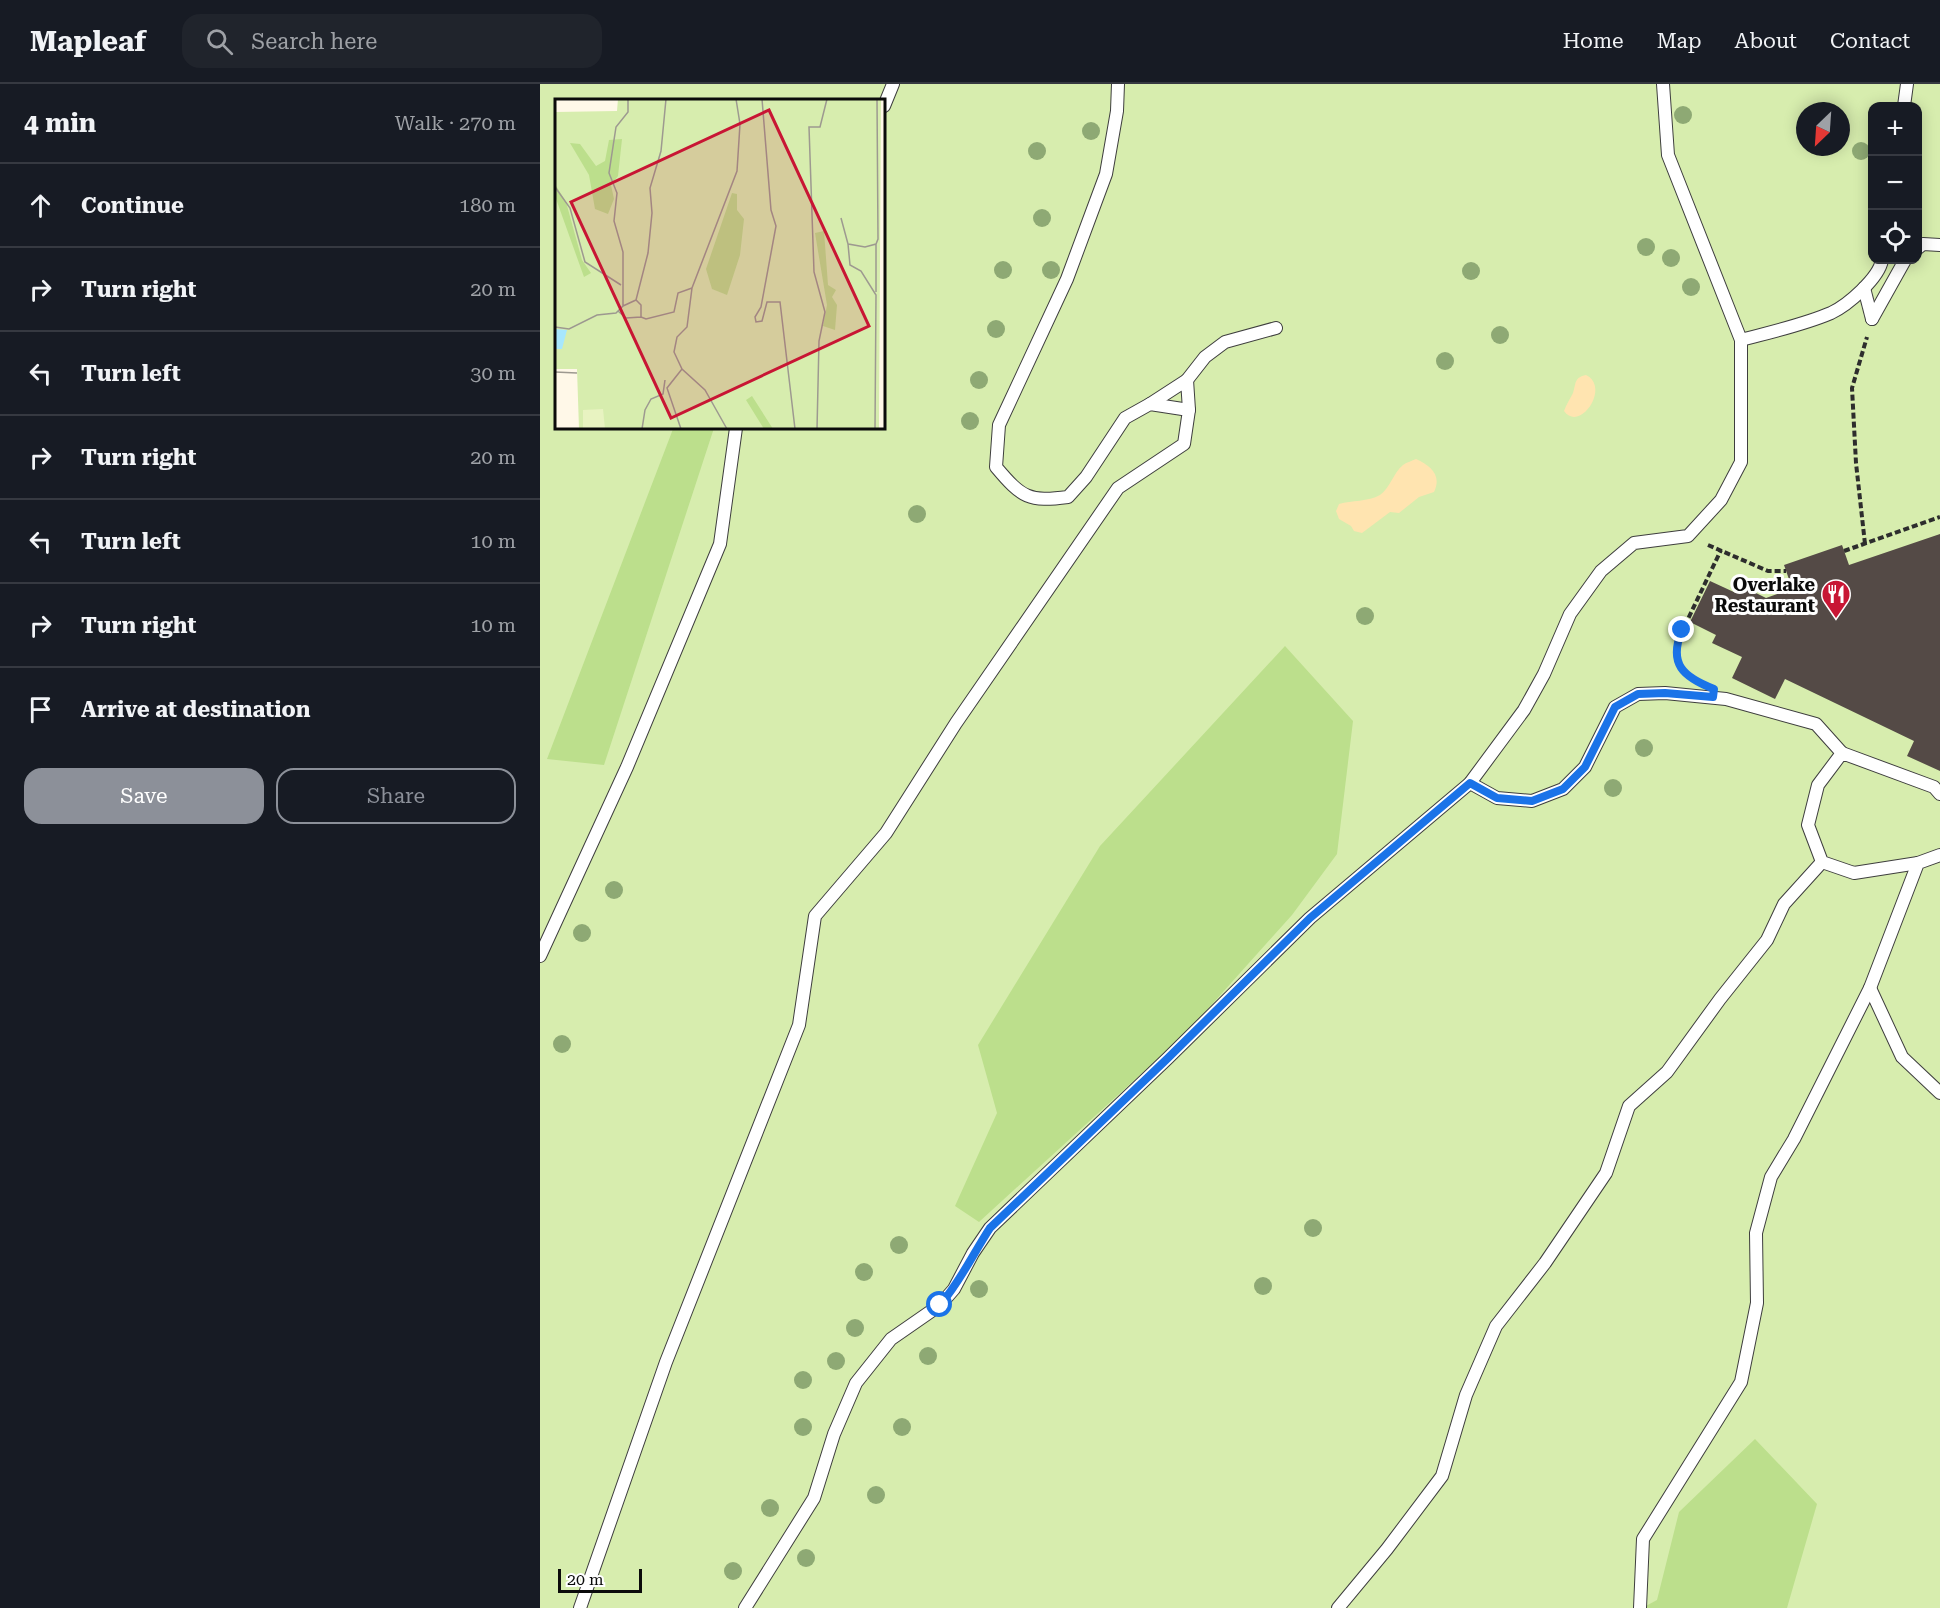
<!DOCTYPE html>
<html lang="en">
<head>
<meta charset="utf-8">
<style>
	body { margin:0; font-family:"Roboto Serif",serif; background:#20242c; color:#f1f3f6 }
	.controls { position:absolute; right:18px; top:18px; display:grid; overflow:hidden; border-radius:12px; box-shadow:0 3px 15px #0003 }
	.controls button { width:54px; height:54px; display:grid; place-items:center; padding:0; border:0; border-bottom:2px solid #363941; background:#171b24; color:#f1f3f6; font:30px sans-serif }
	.compass { position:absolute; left:1256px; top:18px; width:54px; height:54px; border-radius:50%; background:#171b24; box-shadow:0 3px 15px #0003; rotate:205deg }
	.scale { position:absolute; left:18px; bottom:15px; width:84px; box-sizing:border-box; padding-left:6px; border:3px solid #0b0b0b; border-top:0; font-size:16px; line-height:21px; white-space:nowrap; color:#0b0b0b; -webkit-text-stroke:4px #fff; paint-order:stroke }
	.stop { position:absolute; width:18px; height:18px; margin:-14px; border:4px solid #1a73e8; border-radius:50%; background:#fff }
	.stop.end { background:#1a73e8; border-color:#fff; box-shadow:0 2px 6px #0008 }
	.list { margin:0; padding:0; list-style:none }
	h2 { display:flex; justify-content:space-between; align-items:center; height:78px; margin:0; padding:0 24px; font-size:26px }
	h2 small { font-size:20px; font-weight:400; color:#9ea1a6 }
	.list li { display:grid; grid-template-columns:39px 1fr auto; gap:18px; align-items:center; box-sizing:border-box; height:84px; padding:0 24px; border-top:2px solid #363941 }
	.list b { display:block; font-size:22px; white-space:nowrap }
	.list em { font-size:20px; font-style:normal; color:#9ea1a6 }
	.actions { display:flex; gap:12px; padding:18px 24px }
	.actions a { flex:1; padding:14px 0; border:2px solid #8c9099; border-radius:18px; text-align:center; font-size:21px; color:#8c9099 }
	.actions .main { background:#8c9099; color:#fff }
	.icon { flex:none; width:33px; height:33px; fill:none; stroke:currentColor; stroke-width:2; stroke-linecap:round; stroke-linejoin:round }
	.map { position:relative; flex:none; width:1400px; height:1524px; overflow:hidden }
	header { display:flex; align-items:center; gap:36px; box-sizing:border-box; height:84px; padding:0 30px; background:#171b24; border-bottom:2px solid #363941 }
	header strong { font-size:28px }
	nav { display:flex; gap:33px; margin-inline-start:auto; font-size:21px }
	.search { width:420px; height:54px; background:#20242c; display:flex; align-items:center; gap:15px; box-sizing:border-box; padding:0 21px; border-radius:18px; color:#9ea1a6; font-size:22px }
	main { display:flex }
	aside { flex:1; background:#171b24 }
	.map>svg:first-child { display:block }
	.green { fill:#d7edae; fill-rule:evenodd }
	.forest { fill:#bcdf8c }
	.sand { fill:#ffe4b0 }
	.building { fill:#544a46 }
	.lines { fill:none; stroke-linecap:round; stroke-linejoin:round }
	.service-casing { stroke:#3e3e3e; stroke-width:14 }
	.path { stroke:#2d2d2d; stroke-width:4; stroke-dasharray:6 3; stroke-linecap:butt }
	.service { stroke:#fff; stroke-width:12 }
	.tree { fill:#8ea974 }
	.route { stroke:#1a73e8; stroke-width:8 }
	.labels { text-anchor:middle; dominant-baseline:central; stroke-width:6; stroke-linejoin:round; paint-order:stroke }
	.poi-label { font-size:18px; font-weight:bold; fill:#0b0b0b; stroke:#fff; text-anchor:end }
	.inset-road { fill:none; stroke:#9d9990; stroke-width:1.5 }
	.view { fill:#c81634; fill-opacity:0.15; stroke:#c81634; stroke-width:3 }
	.inset-edge { fill:none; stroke:#0b0b0b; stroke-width:3 }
</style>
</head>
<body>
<header>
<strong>Mapleaf</strong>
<div class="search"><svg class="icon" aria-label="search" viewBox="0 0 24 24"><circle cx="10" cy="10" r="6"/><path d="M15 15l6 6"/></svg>Search here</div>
<nav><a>Home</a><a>Map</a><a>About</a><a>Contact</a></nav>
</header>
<main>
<aside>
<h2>4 min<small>Walk · 270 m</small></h2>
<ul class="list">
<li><svg class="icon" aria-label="ahead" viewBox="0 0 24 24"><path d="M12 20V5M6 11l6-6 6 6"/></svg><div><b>Continue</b></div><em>180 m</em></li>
<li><svg class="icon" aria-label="right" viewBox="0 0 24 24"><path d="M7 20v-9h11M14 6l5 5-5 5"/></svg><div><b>Turn right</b></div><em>20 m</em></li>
<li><svg class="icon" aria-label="left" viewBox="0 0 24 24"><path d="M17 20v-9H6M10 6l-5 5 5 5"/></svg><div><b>Turn left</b></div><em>30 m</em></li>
<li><svg class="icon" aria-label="right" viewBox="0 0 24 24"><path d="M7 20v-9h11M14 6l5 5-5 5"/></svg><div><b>Turn right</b></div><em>20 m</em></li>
<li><svg class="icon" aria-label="left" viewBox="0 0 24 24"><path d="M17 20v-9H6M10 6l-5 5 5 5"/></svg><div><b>Turn left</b></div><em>10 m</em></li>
<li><svg class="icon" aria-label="right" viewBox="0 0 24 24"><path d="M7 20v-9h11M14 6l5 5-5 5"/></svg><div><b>Turn right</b></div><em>10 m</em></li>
<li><svg class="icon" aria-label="arrive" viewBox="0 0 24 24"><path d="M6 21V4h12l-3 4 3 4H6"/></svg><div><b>Arrive at destination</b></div></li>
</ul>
<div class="actions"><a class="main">Save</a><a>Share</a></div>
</aside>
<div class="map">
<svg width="1400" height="1524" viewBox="0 0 1400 1524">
	<rect width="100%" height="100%" fill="#fff8e8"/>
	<!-- green -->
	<path class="green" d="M0 0H1400V1524H0ZM16 16H344V344H16ZM1332 22H1378V176H1332ZM1265 27H1301V63H1265Z"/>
	<!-- forest -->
	<g class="forest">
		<path d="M131 344H174L64 681 7 675 133 345Z"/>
		<path d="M745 562 813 637 797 770 752 831 649 946 439 1138 415 1122 457 1029 438 961 560 762Z"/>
		<path d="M1215 1355 1277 1420 1247 1524H1102L1117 1516 1139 1428Z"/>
	</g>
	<!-- sand -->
	<g class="sand">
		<path d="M1046 291C1071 303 1040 349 1024 327 1026 321 1030 315 1033 309 1036 300 1034 293 1046 291Z"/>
		<path d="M876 375C891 382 902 391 894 408L879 413 859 429 850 428 822 449 814 447 811 442 799 435 796 427 799 420C812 416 828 418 840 411 851 403 853 389 863 381 867 378 872 377 876 375Z"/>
	</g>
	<!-- building -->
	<path class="building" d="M1400 450V687L1367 672 1374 657 1245 595 1235 615 1192 594 1202 573 1172 559 1176 551 1150 538 1170 497 1196 509 1200 501 1226 514 1246 507 1245 503 1251 501 1244 481 1302 461 1309 481Z"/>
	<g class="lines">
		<!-- service casing -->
		<g class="service-casing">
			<g id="service">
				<path d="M344 22 353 0"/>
				<path d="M1364 22 1367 0"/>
				<path d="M1378 164 1383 160 1400 161"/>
				<path d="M1324 204 1332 235"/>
				<path d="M1332 235 1365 176"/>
				<path d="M1201 256C1231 248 1263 241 1291 229 1308 221 1339 194 1342 176"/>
				<path d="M647 296 665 273 685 258 736 244"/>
				<path d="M610 320 647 296 649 326"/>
				<path d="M930 699 957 714 992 717 1023 705 1045 683 1075 623 1098 610 1125 609 1186 615 1276 640 1302 669"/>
				<path d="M1378 779 1314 789 1282 778 1268 741 1278 701 1302 669 1394 703 1400 710"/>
				<path d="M0 872 87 683 180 460 196 344"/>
				<path d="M1330 904 1362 973 1400 1009"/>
				<path d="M40 1524 126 1278 259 941 275 832 346 749 416 639 578 404 644 360 649 326 610 320 585 334 546 393 528 413C489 418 482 414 456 383L459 341 527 195 566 90 577 27 578 0"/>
				<path d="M205 1524 274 1414 294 1350 316 1299 351 1255 400 1221 414 1205 433 1169 450 1144 628 974 770 834 930 699 984 626 1004 590 1030 530 1061 487 1094 459 1148 452 1181 416 1201 378V256L1128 71 1123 0"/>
				<path d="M798 1524 847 1465 902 1392 926 1311 956 1242 1005 1179 1066 1089 1089 1022 1127 988 1180 915 1227 856 1244 820 1282 778"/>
				<path d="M1100 1524 1103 1455 1201 1298 1217 1219 1216 1149 1231 1093 1254 1055 1330 904 1378 779 1400 771"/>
			</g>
		</g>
		<!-- path -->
		<g class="path">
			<path d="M1325 460 1316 379 1312 304 1327 253"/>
			<path d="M1168 461 1228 487H1246"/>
			<path d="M1304 467 1400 433"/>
			<path d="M1146 591 1136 574V560L1181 466"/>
		</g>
		<!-- service -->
		<use href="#service" class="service"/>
	</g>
	<!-- trees -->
	<g class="tree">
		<circle cx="1143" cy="31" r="9"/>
		<circle cx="551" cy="47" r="9"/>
		<circle cx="497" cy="67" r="9"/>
		<circle cx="1321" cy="67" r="9"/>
		<circle cx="502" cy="134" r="9"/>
		<circle cx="1106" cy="163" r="9"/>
		<circle cx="1131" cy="174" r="9"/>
		<circle cx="463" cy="186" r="9"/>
		<circle cx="511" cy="186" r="9"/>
		<circle cx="931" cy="187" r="9"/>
		<circle cx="1151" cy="203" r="9"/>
		<circle cx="456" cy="245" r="9"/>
		<circle cx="960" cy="251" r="9"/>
		<circle cx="905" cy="277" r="9"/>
		<circle cx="439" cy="296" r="9"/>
		<circle cx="430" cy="337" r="9"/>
		<circle cx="377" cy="430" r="9"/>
		<circle cx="825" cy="532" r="9"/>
		<circle cx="1104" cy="664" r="9"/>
		<circle cx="1073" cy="704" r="9"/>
		<circle cx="74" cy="806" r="9"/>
		<circle cx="42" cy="849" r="9"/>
		<circle cx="22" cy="960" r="9"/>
		<circle cx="773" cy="1144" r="9"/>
		<circle cx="359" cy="1161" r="9"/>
		<circle cx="324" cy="1188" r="9"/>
		<circle cx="723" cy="1202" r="9"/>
		<circle cx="439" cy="1205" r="9"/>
		<circle cx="315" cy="1244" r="9"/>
		<circle cx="388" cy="1272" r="9"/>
		<circle cx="296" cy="1277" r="9"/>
		<circle cx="263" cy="1296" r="9"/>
		<circle cx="263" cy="1343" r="9"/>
		<circle cx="362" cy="1343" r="9"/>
		<circle cx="336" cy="1411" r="9"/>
		<circle cx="230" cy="1424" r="9"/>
		<circle cx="266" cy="1474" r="9"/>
		<circle cx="193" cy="1487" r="9"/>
	</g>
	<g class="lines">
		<!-- route -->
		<path class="route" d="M400 1221C420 1198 433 1170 450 1144L628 974 770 834 930 699 957 714 992 717 1023 705 1045 683 1075 623 1098 610 1125 609 1173 613 1174 605C1143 593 1128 580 1142 546"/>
	</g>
	<!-- icons -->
	<defs>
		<g id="restaurant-pin" transform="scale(1.5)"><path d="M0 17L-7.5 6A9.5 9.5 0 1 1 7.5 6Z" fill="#c81634" stroke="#fff"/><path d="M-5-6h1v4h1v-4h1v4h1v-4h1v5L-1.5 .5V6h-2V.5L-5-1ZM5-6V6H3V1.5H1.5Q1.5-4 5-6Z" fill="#fff"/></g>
	</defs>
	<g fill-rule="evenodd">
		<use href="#restaurant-pin" x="1296" y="510"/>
	</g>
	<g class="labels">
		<!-- poi labels -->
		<g class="poi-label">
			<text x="1275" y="500">Overlake<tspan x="1275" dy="21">Restaurant</tspan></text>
		</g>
	</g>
	<!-- overview -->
	<g transform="translate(15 15)">
		<rect width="330" height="330" fill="#fff8e8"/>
		<path d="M63 0H326L324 330H24L22 270H0V13L62 12Z" fill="#d7edae"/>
		<path d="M67 40 63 77 56 86 59 100 53 115 40 110 34 76 15 44 25 45 41 67 50 62 54 41ZM0 85 11 103 27 161 36 174 29 178 0 97ZM177 94 182 95V111L189 120 185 156 172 196 157 190 151 170ZM269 132 273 186 281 191 277 198 282 206 280 231 268 227 272 206 260 134ZM197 297 218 330H209L191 301Z" fill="#bcdf8c"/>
		<path d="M48 310 50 330H28V311Z" fill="#e8f3c1"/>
		<path d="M0 230 12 231 7 250H0Z" fill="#a7e7fd"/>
		<path class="inset-road" d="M207 0 216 111 221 127 206 208 200 218 201 223 207 222 212 203H225L240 330M0 88 15 109 30 163 66 186M286 119 293 145M321 193V145M81 201 93 154 97 114 95 89 106 52 111 0M63 212 71 219 86 218V206L81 201 68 207M86 218 91 220 119 213 123 194 137 189M0 228 14 230 42 216 61 214 68 207V153L59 122 62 94 54 74 61 28 73 13V0M0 273 22 274M87 330 90 311 96 300 108 295 110 281M126 330 112 289 127 270M172 330 150 291 127 270 119 253 122 238 132 228 137 189 182 72 185 25 181 0M262 330 264 242 270 213 259 173 254 28H265L272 0M320 330 321 196 306 172 295 166 293 145 310 148 321 145 323 140 322 0"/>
		<path class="view" d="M214 11 314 227 116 319 16 103Z"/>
		<rect width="330" height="330" class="inset-edge"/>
	</g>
</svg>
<div class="controls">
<button>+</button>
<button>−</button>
<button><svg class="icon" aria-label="locate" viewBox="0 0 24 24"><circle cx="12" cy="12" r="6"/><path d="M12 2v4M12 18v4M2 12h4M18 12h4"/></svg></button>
</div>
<svg class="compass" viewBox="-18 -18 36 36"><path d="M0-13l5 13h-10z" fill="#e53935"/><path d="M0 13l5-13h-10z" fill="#9ea1a6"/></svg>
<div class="scale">20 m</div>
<div class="stop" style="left:400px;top:1221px"></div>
<div class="stop end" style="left:1142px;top:546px"></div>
</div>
</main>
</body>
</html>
